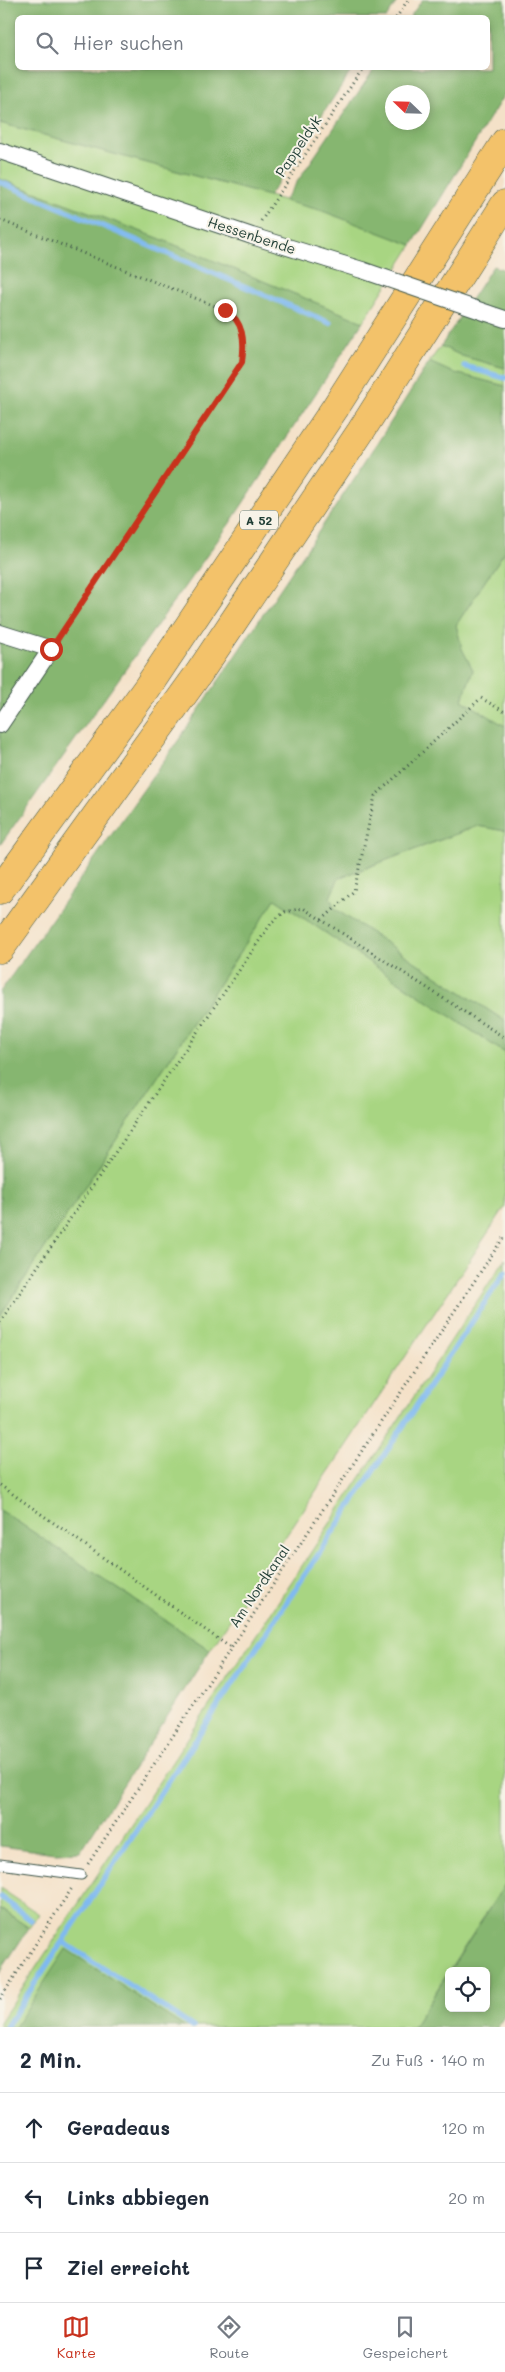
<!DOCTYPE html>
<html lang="de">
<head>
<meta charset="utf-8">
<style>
	body { margin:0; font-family:Mali,sans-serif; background:#f6f6f7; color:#1f2937 }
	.controls { position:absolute; right:15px; bottom:15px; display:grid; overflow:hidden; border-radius:8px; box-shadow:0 2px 8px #0003 }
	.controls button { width:45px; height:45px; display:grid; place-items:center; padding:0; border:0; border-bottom:1px solid #e0e1e3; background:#fff; color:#1f2937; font:25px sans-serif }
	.compass { position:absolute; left:385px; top:85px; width:45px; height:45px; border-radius:50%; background:#fff; box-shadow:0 2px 8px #0003; rotate:293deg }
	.stop { position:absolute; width:15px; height:15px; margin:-11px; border:4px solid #c8321e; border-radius:50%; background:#fff }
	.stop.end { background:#c8321e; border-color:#fff; box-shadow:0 1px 5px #0008 }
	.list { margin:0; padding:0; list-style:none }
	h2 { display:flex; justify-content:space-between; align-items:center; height:65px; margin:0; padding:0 20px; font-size:21px }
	h2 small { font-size:16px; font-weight:400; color:#747a83 }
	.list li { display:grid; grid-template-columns:32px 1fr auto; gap:15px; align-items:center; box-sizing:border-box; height:70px; padding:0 20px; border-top:1px solid #e0e1e3 }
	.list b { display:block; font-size:19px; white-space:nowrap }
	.list em { font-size:16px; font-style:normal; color:#747a83 }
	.icon { flex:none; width:28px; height:28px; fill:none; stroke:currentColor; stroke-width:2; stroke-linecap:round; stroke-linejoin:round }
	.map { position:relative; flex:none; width:505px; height:2027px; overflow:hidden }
	.search { position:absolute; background:#fff; box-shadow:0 2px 8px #0003; left:15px; right:15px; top:15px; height:55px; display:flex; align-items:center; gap:12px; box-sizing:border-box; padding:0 18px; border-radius:8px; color:#747a83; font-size:19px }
	.sheet { height:275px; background:#fff }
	nav { display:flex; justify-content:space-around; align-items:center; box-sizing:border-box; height:70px; border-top:1px solid #e0e1e3; background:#fff; font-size:14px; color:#747a83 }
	nav a { display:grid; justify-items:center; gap:2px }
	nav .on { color:#c8321e }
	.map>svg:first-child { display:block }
	.green { fill:#a8d582; stroke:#64895b }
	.forest { fill:#86b670; stroke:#527a52; fill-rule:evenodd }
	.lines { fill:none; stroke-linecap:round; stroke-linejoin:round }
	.stream { stroke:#7fb9f0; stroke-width:5.5 }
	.service-casing { stroke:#3f564a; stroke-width:11 }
	.minor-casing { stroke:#3f564a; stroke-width:18 }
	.motorway-casing { stroke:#3f564a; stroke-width:29 }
	.path { stroke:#3f564a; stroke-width:3; stroke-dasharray:1 4; stroke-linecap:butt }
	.service { stroke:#fff; stroke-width:9 }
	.minor { stroke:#fff; stroke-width:16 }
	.motorway { stroke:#f3c26a; stroke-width:28 }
	.minor-bridge-casing { stroke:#3f564a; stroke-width:18; stroke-linecap:butt }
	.minor-bridge { stroke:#fff; stroke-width:16 }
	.route { stroke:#c8321e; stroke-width:6 }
	.labels { text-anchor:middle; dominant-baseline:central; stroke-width:4; stroke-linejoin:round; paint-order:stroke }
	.shield { fill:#f7f3e8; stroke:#60746a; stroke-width:1 }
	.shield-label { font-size:12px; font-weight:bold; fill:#1f3d34 }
	.street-label { font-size:14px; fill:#1f3d34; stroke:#f7f3e8 }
</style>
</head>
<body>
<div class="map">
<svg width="505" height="2027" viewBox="0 0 505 2027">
	<rect width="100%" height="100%" fill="#f7f3e8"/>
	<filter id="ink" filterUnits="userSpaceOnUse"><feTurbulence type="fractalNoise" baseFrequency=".02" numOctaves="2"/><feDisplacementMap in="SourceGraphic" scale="10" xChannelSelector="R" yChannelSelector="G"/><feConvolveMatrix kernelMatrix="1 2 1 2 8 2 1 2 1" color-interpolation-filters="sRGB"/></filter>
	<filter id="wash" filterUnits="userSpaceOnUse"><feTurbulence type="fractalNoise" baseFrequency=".0096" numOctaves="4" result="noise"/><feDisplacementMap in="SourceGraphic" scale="20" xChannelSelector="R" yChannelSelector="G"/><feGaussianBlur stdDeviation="1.12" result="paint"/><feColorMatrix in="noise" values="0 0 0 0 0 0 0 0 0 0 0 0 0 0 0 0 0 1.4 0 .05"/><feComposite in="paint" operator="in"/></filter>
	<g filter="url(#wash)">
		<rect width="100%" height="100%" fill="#f4e1c8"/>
		<!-- green -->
		<g class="green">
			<path d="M0 123 320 210 412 245 363 322 158 238 0 179Z"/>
			<path d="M441 346 462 356 505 368V386L451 372 429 362Z"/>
			<path d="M505 551V726L462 700 473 670 462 649 456 625Z"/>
			<path d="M478 826 505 831V1021L335 909 330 897 339 878Z"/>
			<path d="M275 899 505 1053V1207L210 1650 0 1510V1316Z"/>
			<path d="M505 1259V1884L413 2027H184L66 1950 15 2027H0V2022Z"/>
			<path d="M0 1888 39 1914 29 1928 0 1908Z"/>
		</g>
		<!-- forest -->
		<g class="forest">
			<path d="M0 0H398L386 18H18V68H353L269 196 0 123Z"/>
			<path d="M422 0H505V93L412 245 320 210 284 201 375 68H488V18L410 17ZM392 92H422V122H392Z"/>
			<path d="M0 179 158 238 363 322 230 523 0 845Z"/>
			<path d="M493 266 505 270V368L462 356 441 346Z"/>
			<path d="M429 362 451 372 505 386V551L456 625 462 649 473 670 462 700 505 726V831L477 826 339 878 330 897 335 909 505 1021V1053L275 899 0 1316V992L180 738 364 464Z"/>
			<path d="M0 1510 210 1650 80 1852 55 1853 0 1846Z"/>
			<path d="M505 1884V2015L497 2027H413L449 1972V2008H486V1971H450Z"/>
			<path d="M0 1908 29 1928 0 1972Z"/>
			<path d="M66 1949 184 2027H15Z"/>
		</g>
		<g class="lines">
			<!-- stream -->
			<g class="stream">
				<path d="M0 182 330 323"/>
				<path d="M464 366 505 378"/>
				<path d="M0 1897 31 1920"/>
				<path d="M63 1942 193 2027"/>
				<path d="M6 2027 505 1272"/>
			</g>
		</g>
	</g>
	<g filter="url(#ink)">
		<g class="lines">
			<!-- service casing -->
			<g class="service-casing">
				<path id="service" d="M0 1864 81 1875"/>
			</g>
			<!-- minor casing -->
			<g class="minor-casing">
				<g id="minor">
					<path d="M0 151 252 236 362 270"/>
					<path d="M487 313 505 319"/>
					<path d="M0 633 51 649 0 725"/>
				</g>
			</g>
			<!-- motorway casing -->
			<g class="motorway-casing">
				<g id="motorway">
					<path d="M0 890 147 688 335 408 505 142"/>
					<path d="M0 949 199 673 361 431 505 204"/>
				</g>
			</g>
			<!-- path -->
			<g class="path">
				<path d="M396 18 408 0"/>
				<path d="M0 220 225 310C244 321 245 341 242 362L60 635"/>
				<path d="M261 221 363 68"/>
				<path d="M322 920 354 891 375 796 481 698 505 712"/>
				<path d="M0 1322 272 922 285 912 303 908 505 1038"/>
				<path d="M0 1485 231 1648"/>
				<path d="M88 1864 505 1235"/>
				<path d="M0 1999 72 1888"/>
			</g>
			<!-- service -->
			<use href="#service" class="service"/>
			<!-- minor -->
			<use href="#minor" class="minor"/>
			<!-- motorway -->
			<use href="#motorway" class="motorway"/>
			<!-- minor-bridge casing -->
			<g class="minor-bridge-casing">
				<path id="minor-bridge" d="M362 270 487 313"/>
			</g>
			<!-- minor-bridge -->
			<use href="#minor-bridge" class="minor-bridge"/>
		</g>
	</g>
	<g class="lines" filter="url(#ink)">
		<!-- route -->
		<path class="route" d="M51 649 242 362C245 341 244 321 225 310"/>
	</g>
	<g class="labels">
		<!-- shield labels -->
		<rect class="shield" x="240" y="510.5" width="38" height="19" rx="4"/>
		<g class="shield-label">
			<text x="259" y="520">A 52</text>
		</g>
		<!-- street labels -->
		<g class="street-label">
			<text transform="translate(298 146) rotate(-56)">Pappeldyk</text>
			<text transform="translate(252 235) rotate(18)">Hessenbende</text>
			<text transform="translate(259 1586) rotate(-56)">Am Nordkanal</text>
		</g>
	</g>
</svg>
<div class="controls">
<button><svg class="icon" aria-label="locate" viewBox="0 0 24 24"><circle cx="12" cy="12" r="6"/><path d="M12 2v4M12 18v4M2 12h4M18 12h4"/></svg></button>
</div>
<svg class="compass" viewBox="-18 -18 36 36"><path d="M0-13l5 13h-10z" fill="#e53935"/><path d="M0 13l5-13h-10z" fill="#747a83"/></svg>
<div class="stop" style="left:51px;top:649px"></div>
<div class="stop end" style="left:225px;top:310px"></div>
<div class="search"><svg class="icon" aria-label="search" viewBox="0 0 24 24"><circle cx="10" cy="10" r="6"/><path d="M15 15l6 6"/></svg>Hier suchen</div>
</div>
<section class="sheet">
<h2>2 Min.<small>Zu Fuß · 140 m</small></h2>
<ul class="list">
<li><svg class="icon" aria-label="ahead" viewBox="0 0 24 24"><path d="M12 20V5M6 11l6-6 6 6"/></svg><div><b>Geradeaus</b></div><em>120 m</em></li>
<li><svg class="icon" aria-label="left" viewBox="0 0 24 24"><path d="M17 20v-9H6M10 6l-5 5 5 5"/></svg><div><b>Links abbiegen</b></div><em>20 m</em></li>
<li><svg class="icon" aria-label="arrive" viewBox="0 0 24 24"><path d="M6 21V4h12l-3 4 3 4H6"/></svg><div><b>Ziel erreicht</b></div></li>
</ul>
</section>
<nav>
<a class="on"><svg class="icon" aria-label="map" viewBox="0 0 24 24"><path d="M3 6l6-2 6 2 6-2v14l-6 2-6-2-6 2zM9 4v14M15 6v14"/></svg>Karte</a>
<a><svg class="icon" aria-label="directions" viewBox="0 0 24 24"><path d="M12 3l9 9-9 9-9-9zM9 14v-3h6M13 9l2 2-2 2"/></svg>Route</a>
<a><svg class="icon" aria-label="saved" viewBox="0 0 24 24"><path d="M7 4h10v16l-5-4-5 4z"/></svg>Gespeichert</a>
</nav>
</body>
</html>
